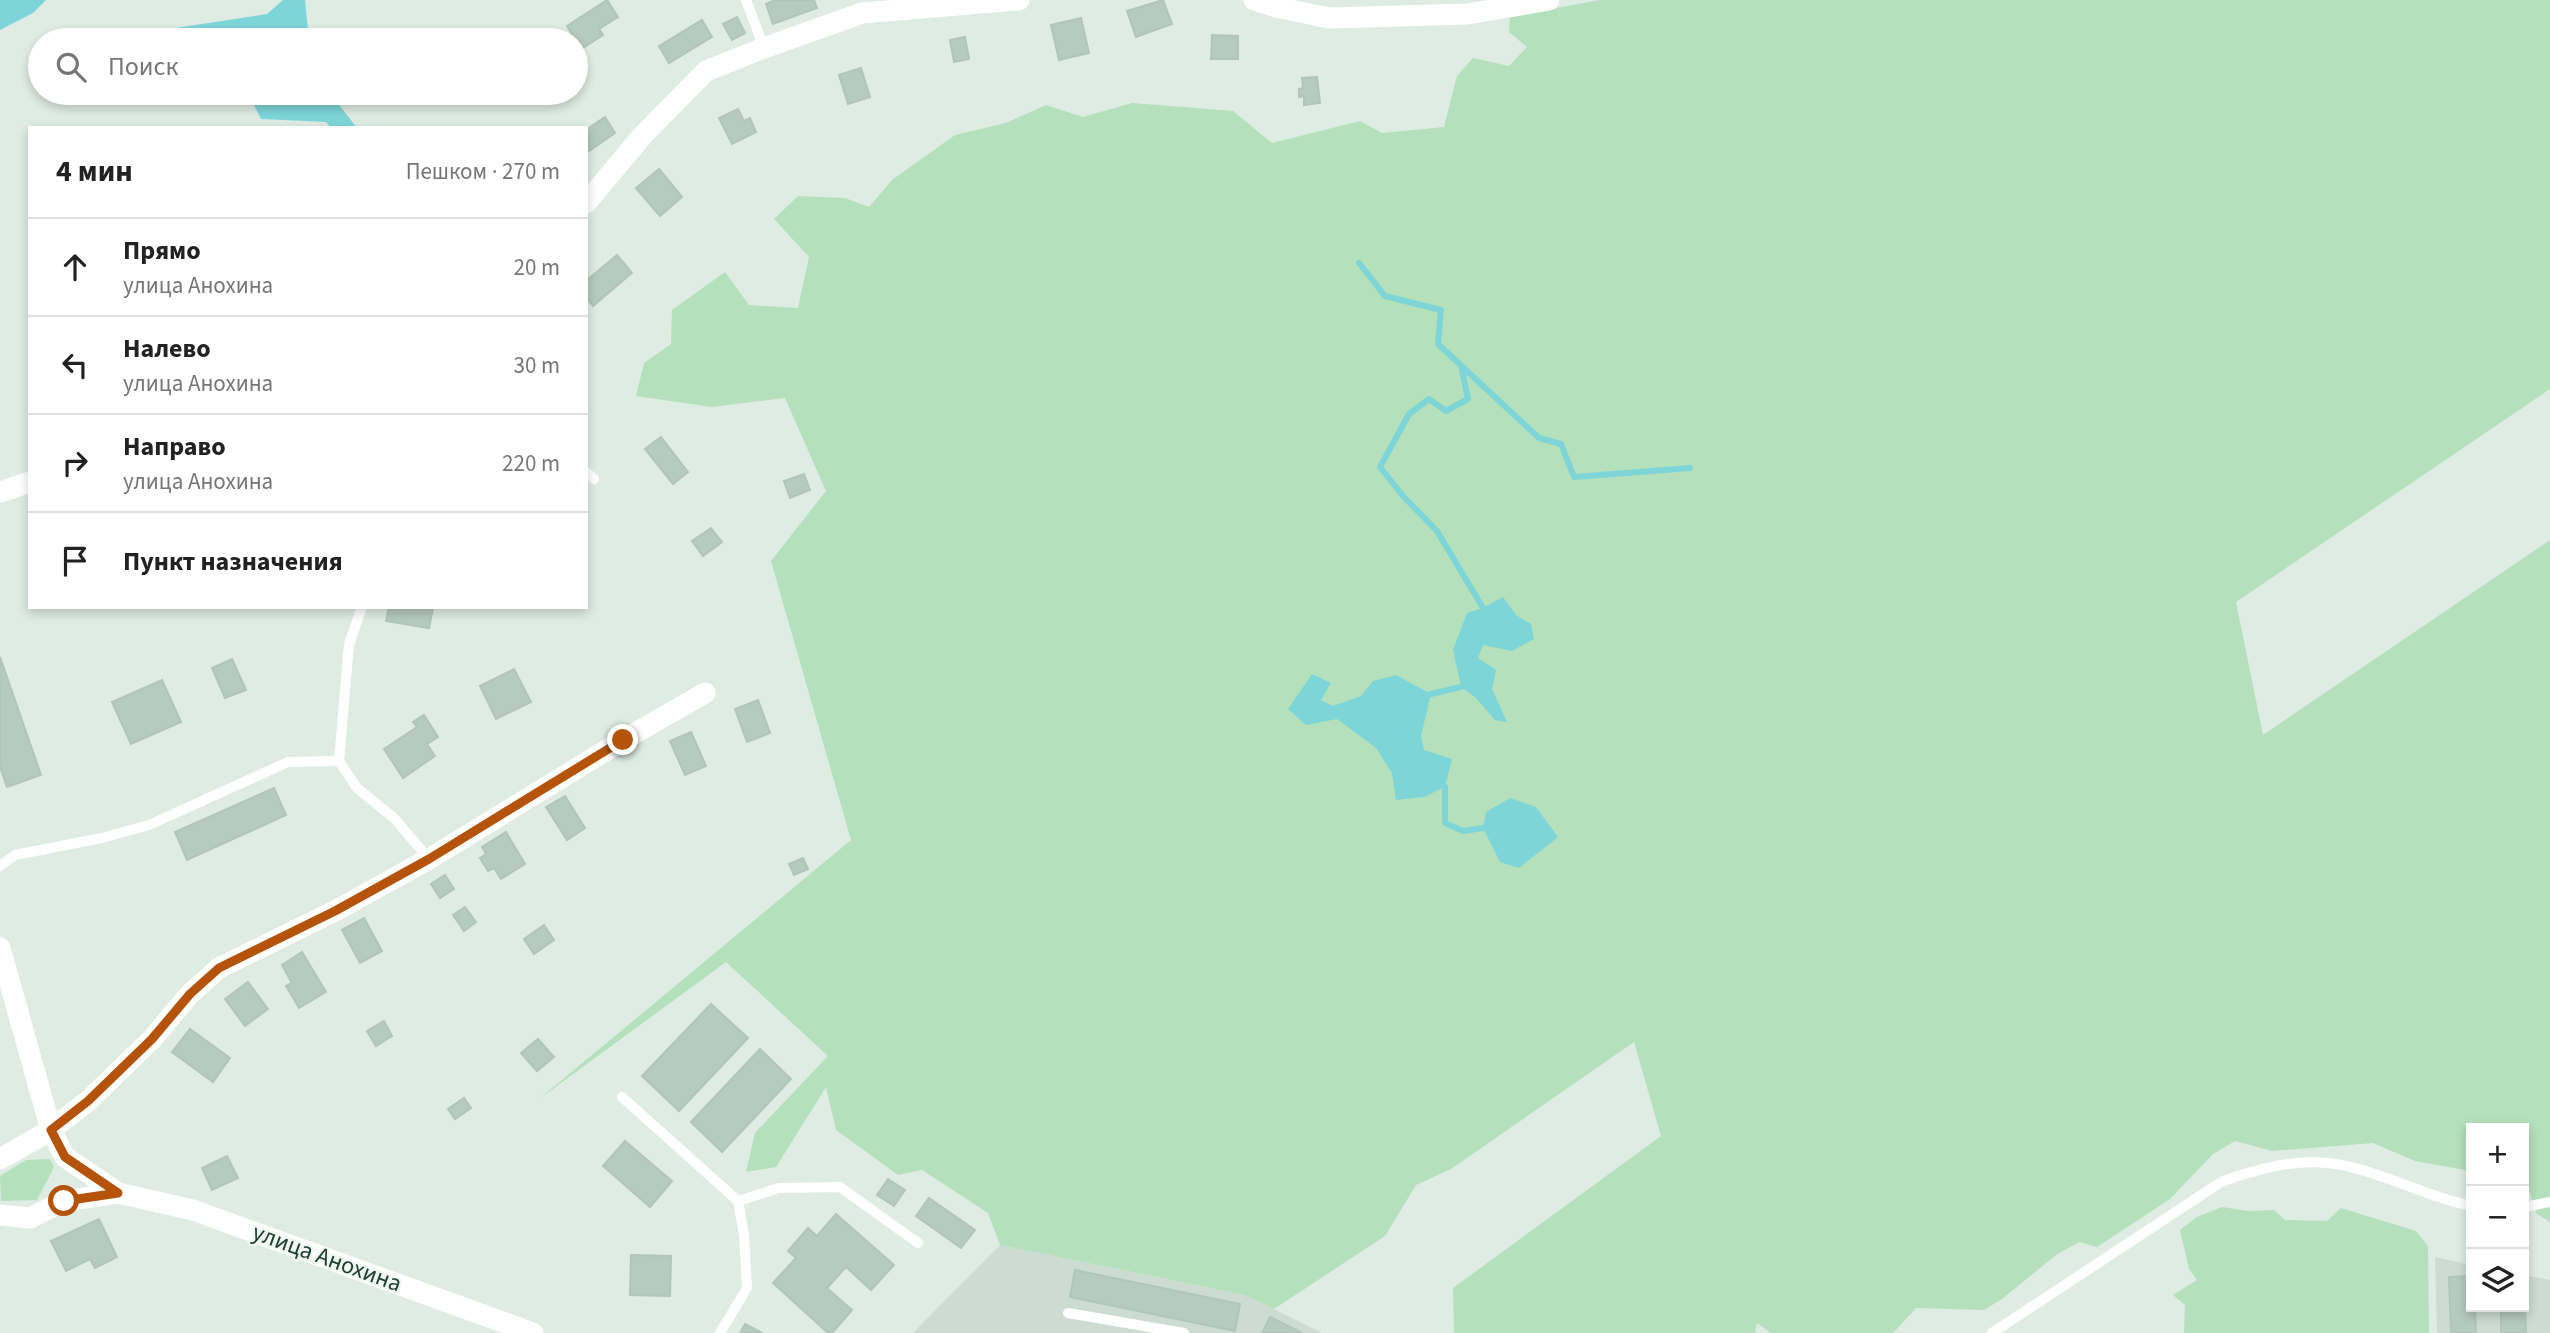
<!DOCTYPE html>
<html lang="ru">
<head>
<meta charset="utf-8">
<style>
	body { margin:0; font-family:"Source Sans 3",sans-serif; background:#f6f6f6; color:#222 }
	.controls { position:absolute; right:21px; bottom:21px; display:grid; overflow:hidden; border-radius:0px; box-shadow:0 4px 10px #0003 }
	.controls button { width:63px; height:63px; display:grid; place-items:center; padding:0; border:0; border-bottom:2px solid #e0e0e0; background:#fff; color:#222; font:35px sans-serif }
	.stop { position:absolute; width:21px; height:21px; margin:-16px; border:5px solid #b45309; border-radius:50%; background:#fff }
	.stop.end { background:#b45309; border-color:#fff; box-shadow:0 2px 7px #0008 }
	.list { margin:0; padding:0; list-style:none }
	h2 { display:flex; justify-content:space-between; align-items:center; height:91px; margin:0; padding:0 28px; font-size:30px }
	h2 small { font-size:23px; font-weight:400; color:#767676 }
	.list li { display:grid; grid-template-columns:46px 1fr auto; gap:21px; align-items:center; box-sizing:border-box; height:98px; padding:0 28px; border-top:2px solid #e0e0e0 }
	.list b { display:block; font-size:26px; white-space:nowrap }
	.list p { margin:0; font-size:23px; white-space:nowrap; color:#767676 }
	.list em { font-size:23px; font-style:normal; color:#767676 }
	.icon { flex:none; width:38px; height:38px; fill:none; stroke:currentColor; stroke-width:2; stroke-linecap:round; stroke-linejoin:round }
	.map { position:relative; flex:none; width:2550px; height:1333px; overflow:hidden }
	.search { position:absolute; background:#fff; box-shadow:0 4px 10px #0003; left:28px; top:28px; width:560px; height:77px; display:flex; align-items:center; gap:18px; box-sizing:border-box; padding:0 24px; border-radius:38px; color:#767676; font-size:26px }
	.panel { position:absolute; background:#fff; box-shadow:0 4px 10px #0003; left:28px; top:126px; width:560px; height:483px; border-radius:0px }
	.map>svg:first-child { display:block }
	.built { fill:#ccdcd3 }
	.green { fill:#b4e0bb }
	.water { fill:#7ed5d8 }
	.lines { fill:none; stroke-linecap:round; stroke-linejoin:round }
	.stream { stroke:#7ed5d8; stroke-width:6 }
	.building { fill:#b6cabf; stroke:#b0c6ba; stroke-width:2 }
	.service { stroke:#fff; stroke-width:10 }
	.minor { stroke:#fff; stroke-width:21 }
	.route { stroke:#b45309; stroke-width:9 }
	.labels { text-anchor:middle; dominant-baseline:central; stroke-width:5; stroke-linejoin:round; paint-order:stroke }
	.street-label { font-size:24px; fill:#1d3d31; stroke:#eff8f2 }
</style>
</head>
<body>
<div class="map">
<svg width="2550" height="1333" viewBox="0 0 2550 1333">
	<rect width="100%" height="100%" fill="#deece4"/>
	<!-- built -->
	<g class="built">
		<path d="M1000 1245 1245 1295 1322 1333H913Z"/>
		<path d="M2435 1257 2471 1265V1307H2524V1275L2550 1280V1333H2437Z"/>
	</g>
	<!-- green -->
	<g class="green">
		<path d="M1599 0H2550V389L2236 602 2263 735 2550 540V1222L2537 1214 2530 1192 2524 1189V1128H2471V1171L2415 1161 2373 1143 2272 1151 2235 1141 2213 1154 2170 1199 2097 1247 2079 1242 2056 1255 2002 1299 1984 1310 1916 1308 1893 1333H1771L1757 1323 1755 1333H1454L1453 1288 1661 1136 1634 1042 1451 1169 1416 1185 1385 1236 1274 1309 1245 1295 1000 1245 988 1213 922 1170 898 1175 836 1130 826 1087 776 1167 746 1172 755 1133 828 1056 726 962 539 1099 851 840 771 561 826 491 785 398 712 407 636 396 644 363 671 344 672 310 725 272 749 305 798 308 809 257 774 219 798 196 845 198 869 207 892 180 955 135 1006 123 1046 105 1083 117 1132 103 1233 111 1272 143 1360 121 1382 133 1444 127 1457 76 1473 58 1509 66 1527 47 1509 32 1510 17Z"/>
		<path d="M50 1159 54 1167 37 1200 1 1201 0 1176 26 1160Z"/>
		<path d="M2222 1207 2248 1211 2274 1210 2285 1220 2327 1221 2341 1208 2416 1231 2428 1246 2429 1333H2184L2185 1305 2173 1295 2197 1280 2189 1269 2180 1230 2197 1217Z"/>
	</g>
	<!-- water -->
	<g class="water">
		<path d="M0 0H46L33 13 0 30Z"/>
		<path d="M283 0H305L309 40H143V33L267 14Z"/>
		<path d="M248 93H330L357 128H331L326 122 261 119Z"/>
		<path d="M1503 597 1516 615 1531 624 1534 639 1512 651 1483 645 1478 658 1496 670 1492 689 1507 722 1495 720 1475 697 1461 687 1453 650 1467 613 1483 608Z"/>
		<path d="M1312 674 1331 683 1321 700 1333 706 1361 696 1373 681 1396 675 1431 694 1421 736 1424 750 1452 759 1445 787 1424 797 1396 800 1392 773 1376 748 1337 719 1306 725 1288 709Z"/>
		<path d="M1510 798 1536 807 1558 837 1519 868 1500 862 1483 828 1486 812Z"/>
	</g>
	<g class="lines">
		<!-- stream -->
		<g class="stream">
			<path d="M1359 263 1385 296 1441 310 1438 344 1539 438 1561 444 1574 477 1690 468"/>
			<path d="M1462 370 1468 399 1446 411 1429 399 1409 414 1380 467 1403 496 1437 531 1483 608"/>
			<path d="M1431 694 1461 687"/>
			<path d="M1445 787V823L1463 831 1483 828"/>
		</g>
	</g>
	<!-- building -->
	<g class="building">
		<path d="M607 0 618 17 599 29 603 35 581 49 567 26Z"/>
		<path d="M775 0H814L817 8 773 24 766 4Z"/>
		<path d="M1163 0 1172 24 1136 37 1127 11Z"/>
		<path d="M737 17 745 33 732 40 723 24Z"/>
		<path d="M1081 18 1089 53 1059 60 1051 25Z"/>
		<path d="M702 20 712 37 669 63 659 46Z"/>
		<path d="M1212 35 1238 36V59H1211Z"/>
		<path d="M965 37 969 59 954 62 950 40Z"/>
		<path d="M861 68 870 97 848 104 839 75Z"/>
		<path d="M1317 77 1320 103 1304 105V96L1299 97V89L1303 88 1302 78Z"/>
		<path d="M738 109 744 121 750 118 756 132 732 144 719 118Z"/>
		<path d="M605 117 615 133 586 153V130Z"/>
		<path d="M659 169 682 197 660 216 636 188Z"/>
		<path d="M617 255 632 273 593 306 586 297V281Z"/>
		<path d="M661 437 688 472 673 484 645 449Z"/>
		<path d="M804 474 810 490 790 498 784 481Z"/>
		<path d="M711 528 722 542 703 556 692 541Z"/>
		<path d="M389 607 433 608 429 628 386 621Z"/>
		<path d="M0 657 41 775 7 787 0 767Z"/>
		<path d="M232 659 246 690 225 698 212 668Z"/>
		<path d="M514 669 531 702 496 719 480 686Z"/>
		<path d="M162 680 181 722 131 744 112 702Z"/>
		<path d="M758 700 770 733 747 742 735 709Z"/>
		<path d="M424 715 438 737 427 744 435 756 403 778 384 749 417 727 413 722Z"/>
		<path d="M691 732 706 766 685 775 670 741Z"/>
		<path d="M274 788 286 815 187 860 175 832Z"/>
		<path d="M565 796 585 828 567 840 546 807Z"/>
		<path d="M506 832 525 864 501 879 494 868 488 871 480 858 486 854 482 847Z"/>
		<path d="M803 858 808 869 794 875 789 864Z"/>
		<path d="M445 875 454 889 440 898 431 884Z"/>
		<path d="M465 907 476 922 464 931 453 915Z"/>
		<path d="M364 918 382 951 360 963 342 930Z"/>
		<path d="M544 925 554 940 534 954 524 939Z"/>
		<path d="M302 952 326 992 299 1008 286 986 292 983 282 965Z"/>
		<path d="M248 982 268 1009 245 1026 225 999Z"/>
		<path d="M711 1004 748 1038 679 1111 642 1076Z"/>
		<path d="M384 1021 392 1036 376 1046 367 1031Z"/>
		<path d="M190 1029 230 1058 213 1082 172 1052Z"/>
		<path d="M538 1039 554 1057 537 1071 521 1053Z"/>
		<path d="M760 1049 791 1079 722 1152 691 1122Z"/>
		<path d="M464 1098 471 1108 455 1119 448 1109Z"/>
		<path d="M625 1141 672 1181 650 1207 603 1166Z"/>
		<path d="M227 1156 238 1178 212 1190 202 1168Z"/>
		<path d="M888 1179 905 1190 894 1206 877 1195Z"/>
		<path d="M929 1198 975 1230 961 1248 916 1216Z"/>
		<path d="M836 1214 894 1265 871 1290 846 1267 827 1288 852 1310 832 1333H828L773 1283 796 1258 788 1251 808 1228 817 1236Z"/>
		<path d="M99 1219 117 1257 95 1268 90 1259 66 1271 51 1241Z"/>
		<path d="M631 1255 671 1256 670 1296 630 1295Z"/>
		<path d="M1075 1270 1240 1304 1235 1331 1070 1297Z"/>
		<path d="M2471 1276V1307H2475L2476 1333H2451L2449 1277Z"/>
		<path d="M2525 1307 2526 1333H2501V1308Z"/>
		<path d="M1270 1317 1302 1333H1262Z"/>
		<path d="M745 1324 762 1333H740Z"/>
	</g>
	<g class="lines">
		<!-- service -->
		<g class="service">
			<path d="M746 0 764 48"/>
			<path d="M586 472 594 479"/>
			<path d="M362 607 349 644 339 761 357 788 394 818 429 859"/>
			<path d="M0 866 15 855 102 838 149 825 288 762 339 761"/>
			<path d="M622 1097 738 1201 744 1235 747 1288 720 1333"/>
			<path d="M738 1201 779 1188 840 1187 918 1243"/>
			<path d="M2524 1207 2550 1202"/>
			<path d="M1068 1313 1184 1333"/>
			<path d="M1992 1333 2221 1182C2259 1168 2301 1157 2342 1165 2387 1174 2427 1197 2471 1206"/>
		</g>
		<!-- minor -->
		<g class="minor">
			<path d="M1254 0 1276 7 1329 18 1468 14 1549 0"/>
			<path d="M586 203 643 135 706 71 764 48 862 13 1019 0"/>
			<path d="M0 492 30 482"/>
			<path d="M0 948 51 1130 88 1101 152 1039 190 994 219 968 335 911 429 859 623 740 705 693"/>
			<path d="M0 1159 51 1130 65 1157 118 1193"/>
			<path d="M0 1215 30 1218 64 1201 118 1193 193 1210 533 1333"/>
		</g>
	</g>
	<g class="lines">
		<!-- route -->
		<path class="route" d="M64 1201 118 1193 65 1157 51 1130 88 1101 152 1039 190 994 219 968 335 911 429 859 623 740"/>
	</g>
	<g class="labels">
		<!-- street labels -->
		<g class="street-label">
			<text transform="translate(327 1258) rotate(20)">улица Анохина</text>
		</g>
	</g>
</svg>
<div class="controls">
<button>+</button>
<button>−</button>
<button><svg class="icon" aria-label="layers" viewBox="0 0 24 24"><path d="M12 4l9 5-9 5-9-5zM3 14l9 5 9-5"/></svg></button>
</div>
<div class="stop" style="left:64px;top:1201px"></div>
<div class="stop end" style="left:623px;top:740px"></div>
<div class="search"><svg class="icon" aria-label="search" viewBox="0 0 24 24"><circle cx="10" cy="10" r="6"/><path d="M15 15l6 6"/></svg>Поиск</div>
<section class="panel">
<h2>4 мин<small>Пешком · 270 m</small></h2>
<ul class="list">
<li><svg class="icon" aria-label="ahead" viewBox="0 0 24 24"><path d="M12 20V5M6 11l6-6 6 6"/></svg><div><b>Прямо</b><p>улица Анохина</p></div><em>20 m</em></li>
<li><svg class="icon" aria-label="left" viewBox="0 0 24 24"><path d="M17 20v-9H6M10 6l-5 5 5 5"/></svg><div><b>Налево</b><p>улица Анохина</p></div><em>30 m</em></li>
<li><svg class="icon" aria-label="right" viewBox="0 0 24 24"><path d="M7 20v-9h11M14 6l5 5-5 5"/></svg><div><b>Направо</b><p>улица Анохина</p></div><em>220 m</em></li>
<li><svg class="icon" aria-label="arrive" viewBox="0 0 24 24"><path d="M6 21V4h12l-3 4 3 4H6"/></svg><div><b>Пункт назначения</b></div></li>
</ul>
</section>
</div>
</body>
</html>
